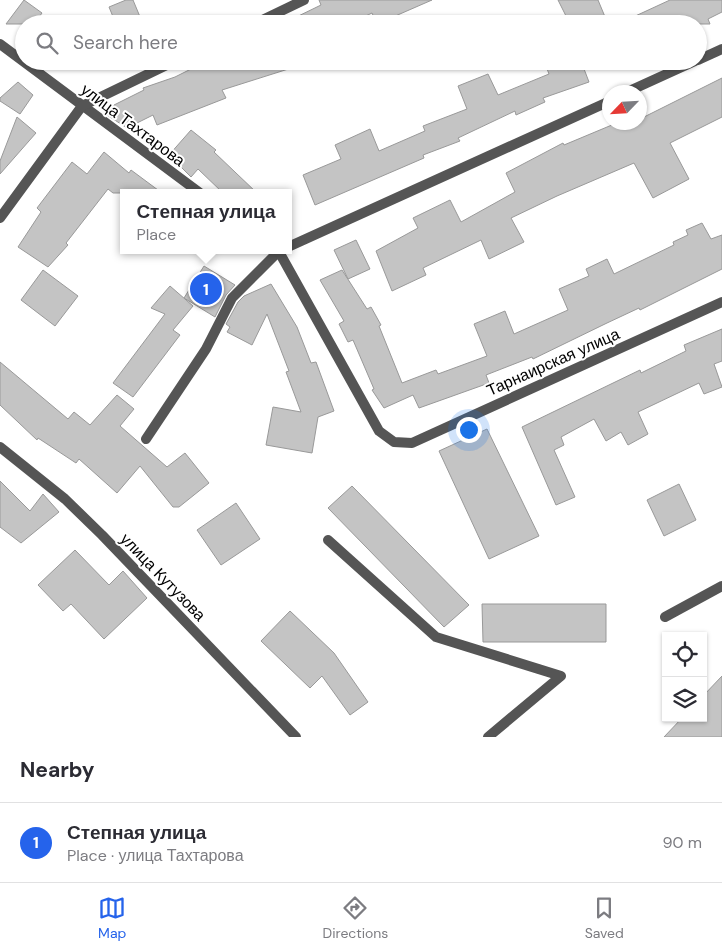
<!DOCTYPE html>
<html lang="en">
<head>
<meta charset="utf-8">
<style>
	body { margin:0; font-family:"DM Sans",sans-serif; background:#f2f2f3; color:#2b2b33 }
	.controls { position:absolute; right:15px; bottom:15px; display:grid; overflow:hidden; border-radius:0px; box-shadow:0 1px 4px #0004 }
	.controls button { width:45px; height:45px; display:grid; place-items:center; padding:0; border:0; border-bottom:1px solid #e1e1e2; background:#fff; color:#2b2b33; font:25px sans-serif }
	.compass { position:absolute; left:602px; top:85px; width:45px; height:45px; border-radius:50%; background:#fff; box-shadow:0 1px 4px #0004; rotate:245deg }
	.you { position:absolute; left:468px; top:429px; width:18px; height:18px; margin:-12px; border:4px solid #fff; border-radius:50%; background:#1a73e8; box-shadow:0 0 0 8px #1a73e833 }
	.badge { display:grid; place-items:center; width:32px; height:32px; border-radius:50%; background:#2563eb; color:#fff; font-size:16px; font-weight:700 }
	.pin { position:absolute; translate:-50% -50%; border:2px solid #fff; box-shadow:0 1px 5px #0006 }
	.popup { position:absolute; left:120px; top:189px; width:172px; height:65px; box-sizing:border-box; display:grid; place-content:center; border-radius:0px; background:#fff; filter:drop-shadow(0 1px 4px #0005); font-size:16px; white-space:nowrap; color:#7c7c81 }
	.popup b { font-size:19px; color:#2b2b33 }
	.popup::after { content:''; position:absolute; left:50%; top:100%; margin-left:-10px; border:10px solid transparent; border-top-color:#fff }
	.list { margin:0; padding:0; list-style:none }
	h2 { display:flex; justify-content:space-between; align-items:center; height:65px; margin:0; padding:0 20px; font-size:21px }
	h2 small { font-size:16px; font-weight:400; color:#7c7c81 }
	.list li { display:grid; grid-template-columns:32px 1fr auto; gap:15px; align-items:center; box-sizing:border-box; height:80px; padding:0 20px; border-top:1px solid #e1e1e2 }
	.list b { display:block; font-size:19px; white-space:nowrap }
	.list p { margin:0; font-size:16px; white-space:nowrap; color:#7c7c81 }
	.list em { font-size:16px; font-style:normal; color:#7c7c81 }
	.icon { flex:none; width:28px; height:28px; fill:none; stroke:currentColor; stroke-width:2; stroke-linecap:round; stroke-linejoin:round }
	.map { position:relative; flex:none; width:722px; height:737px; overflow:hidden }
	.search { position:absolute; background:#fff; box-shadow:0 1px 4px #0004; left:15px; right:15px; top:15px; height:55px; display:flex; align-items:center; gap:12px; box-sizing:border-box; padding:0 18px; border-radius:28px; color:#7c7c81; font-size:19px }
	.sheet { height:145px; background:#fff }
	nav { display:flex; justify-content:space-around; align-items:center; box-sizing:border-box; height:70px; border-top:1px solid #e1e1e2; background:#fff; font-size:14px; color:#7c7c81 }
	nav a { display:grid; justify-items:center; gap:2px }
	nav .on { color:#2563eb }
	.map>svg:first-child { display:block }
	.building { fill:#c4c4c4; stroke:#999 }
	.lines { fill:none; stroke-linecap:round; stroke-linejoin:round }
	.lane { stroke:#555; stroke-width:10 }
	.street { stroke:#555; stroke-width:10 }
	.labels { text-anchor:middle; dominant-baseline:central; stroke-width:4; stroke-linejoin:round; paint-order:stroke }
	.street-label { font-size:16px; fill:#000; stroke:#fff }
</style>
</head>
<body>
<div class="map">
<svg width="722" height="737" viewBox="0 0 722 737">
	<rect width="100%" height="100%" fill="#fff"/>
	<!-- building -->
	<g class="building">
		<path d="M24 0 42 13 34 24H6Z"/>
		<path d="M126 0H133L143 24H116L109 7Z"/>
		<path d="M319 0H432L377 24 372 13 349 24H282L321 5Z"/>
		<path d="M558 0H598L608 24H570Z"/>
		<path d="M670 0H722V12L708 19 710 24H618Z"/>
		<path d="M207 61H301V65L222 90 226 98 157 125 153 115 127 128 107 115 114 105 144 90 143 88 175 77Z"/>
		<path d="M544 61H581L589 82 543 98 545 102 516 115 515 111 458 138 460 141 423 155 424 158 315 205 303 175 341 159 335 145 370 129 379 151 425 131 423 126 467 109 458 86 488 74 498 95 549 74Z"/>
		<path d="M722 78V117L670 143 689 179 653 198 634 163 557 196 511 218 524 242 489 259 481 240 423 268 426 275 392 291 376 251 418 228 413 218 450 200 461 222 515 192 506 173 563 143 564 145 619 122H640V119Z"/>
		<path d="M18 82 33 95 20 114 0 101V98Z"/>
		<path d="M17 117 36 133 0 174V161Z"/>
		<path d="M191 130 216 150 214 152 257 193H223L198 169 191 177 169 155Z"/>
		<path d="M104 152 129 173 131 170 162 193H113L108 189 66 243 68 245 48 267 18 247 41 212 37 208 72 162 87 174Z"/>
		<path d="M702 223 711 239 722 235V269L640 310 639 308 607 323 533 359 532 357 486 375 489 383 419 408 413 395 384 408 372 390 374 389 353 340 348 342 339 324 344 321 320 280 342 270 367 309 371 307 381 325 379 326 402 383 436 370 438 374 487 356 474 324 505 311 514 334 568 310 559 289 589 276 586 269 607 259 614 274 674 245 673 242 688 235 686 230Z"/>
		<path d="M356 240 370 269 348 279 334 250Z"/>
		<path d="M204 266 235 285 226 295 215 317 184 298Z"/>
		<path d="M43 270 78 296 55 326 21 300Z"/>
		<path d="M271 284 297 327 311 363 316 362 334 411 318 417 312 453 266 445 273 407 301 412 286 372 289 371 267 314 252 345 227 332 230 327 226 324 238 302 244 296Z"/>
		<path d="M170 286 193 306 173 330 180 335 133 397 113 383 165 314 151 308Z"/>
		<path d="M722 329V361L714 364 722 387 704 394 699 383 638 412 648 434 628 445 621 432 606 441 594 419 561 437 564 445 554 450 575 497 556 505 522 427 640 370 641 373 686 351 684 345Z"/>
		<path d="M0 362 68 419 74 412 90 425 117 395 134 409 120 426 167 467 185 453 209 483 179 507H173L140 466 117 493 79 459 76 463 38 438 37 440 0 405Z"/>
		<path d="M487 429 539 536 489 559 439 451Z"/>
		<path d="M0 481 30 511 43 494 59 512 21 543 0 527Z"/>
		<path d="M679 484 696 520 664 536 647 500Z"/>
		<path d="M352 486 469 605 444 627 328 508Z"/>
		<path d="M236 503 260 539 221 565 197 530Z"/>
		<path d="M75 550 109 585 123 571 147 598 104 639 71 604 63 611 38 585Z"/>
		<path d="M482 604H606V642H483Z"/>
		<path d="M290 611 334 653 368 702 350 715 322 676 310 688 261 641Z"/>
		<path d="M722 676V737H664L682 718H703V696Z"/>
	</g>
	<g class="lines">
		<!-- lane -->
		<g class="lane">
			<path d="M146 439 206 349 232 298 279 251"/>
			<path d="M328 540 436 637 561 676 488 737"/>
		</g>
		<!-- street -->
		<g class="street">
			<path d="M254 24 304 0"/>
			<path d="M0 44 200 193"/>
			<path d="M698 60 722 49"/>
			<path d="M627 92 695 61"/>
			<path d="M0 218 82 106 175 61"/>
			<path d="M288 247 610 101"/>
			<path d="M278 250 379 431 394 442 412 443 722 302"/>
			<path d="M0 447 65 499 102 535 296 737"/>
			<path d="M665 617 722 586"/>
		</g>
	</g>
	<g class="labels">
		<!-- street labels -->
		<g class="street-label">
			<text transform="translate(133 125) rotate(37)">улица Тахтарова</text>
			<text transform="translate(553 362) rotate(-24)">Тарнаирская улица</text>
			<text transform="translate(163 577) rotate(46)">улица Кутузова</text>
		</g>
	</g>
</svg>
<div class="controls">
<button><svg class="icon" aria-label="locate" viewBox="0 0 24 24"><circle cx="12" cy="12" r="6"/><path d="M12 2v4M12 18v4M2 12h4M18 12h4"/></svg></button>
<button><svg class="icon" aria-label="layers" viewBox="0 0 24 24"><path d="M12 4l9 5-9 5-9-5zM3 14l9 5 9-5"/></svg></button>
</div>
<svg class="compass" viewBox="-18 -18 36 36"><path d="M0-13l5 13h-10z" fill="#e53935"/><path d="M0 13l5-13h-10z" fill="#7c7c81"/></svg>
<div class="you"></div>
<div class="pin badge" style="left:206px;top:289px">1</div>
<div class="popup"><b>Степная улица</b>Place</div>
<div class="search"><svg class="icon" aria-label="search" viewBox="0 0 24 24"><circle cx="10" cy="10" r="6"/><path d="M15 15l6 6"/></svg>Search here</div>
</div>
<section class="sheet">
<h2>Nearby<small></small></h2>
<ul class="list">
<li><span class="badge">1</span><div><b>Степная улица</b><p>Place · улица Тахтарова</p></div><em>90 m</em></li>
</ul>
</section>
<nav>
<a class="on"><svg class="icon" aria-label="map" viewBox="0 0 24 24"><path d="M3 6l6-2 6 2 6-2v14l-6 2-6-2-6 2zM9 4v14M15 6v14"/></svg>Map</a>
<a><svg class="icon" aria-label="directions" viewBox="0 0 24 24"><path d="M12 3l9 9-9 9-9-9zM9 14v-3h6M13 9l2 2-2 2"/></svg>Directions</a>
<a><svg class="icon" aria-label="saved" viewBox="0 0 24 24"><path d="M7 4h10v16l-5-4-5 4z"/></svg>Saved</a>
</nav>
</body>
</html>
